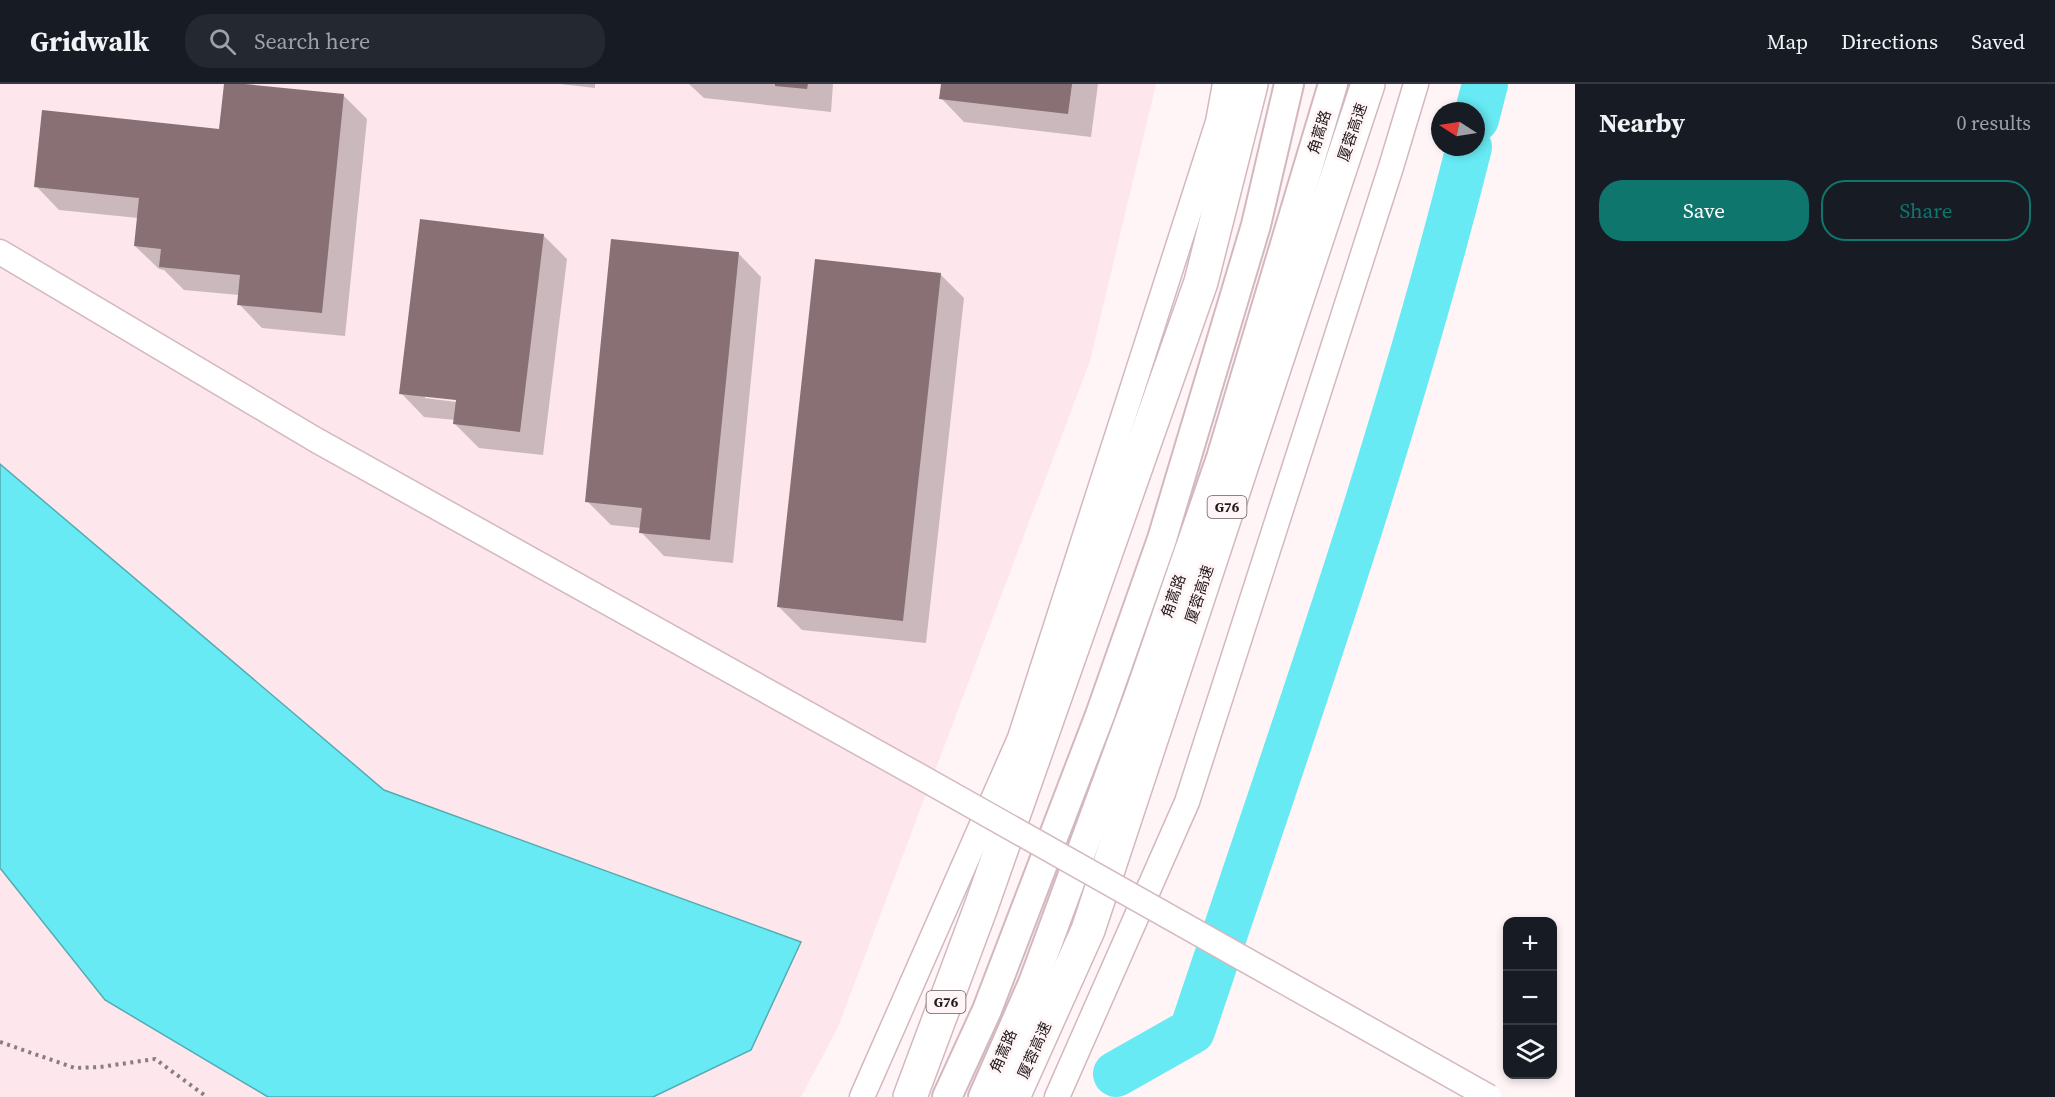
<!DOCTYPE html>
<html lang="en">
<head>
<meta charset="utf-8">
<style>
	body { margin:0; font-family:"Source Serif 4","Noto Sans SC",serif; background:#242831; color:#f1f3f6 }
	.controls { position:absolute; right:18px; bottom:18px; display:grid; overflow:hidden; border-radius:12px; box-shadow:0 3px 9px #0003 }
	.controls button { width:54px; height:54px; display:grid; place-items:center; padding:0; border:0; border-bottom:2px solid #363941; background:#171b24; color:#f1f3f6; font:30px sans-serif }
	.compass { position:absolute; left:1431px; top:18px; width:54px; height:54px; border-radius:50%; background:#171b24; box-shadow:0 3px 9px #0003; rotate:282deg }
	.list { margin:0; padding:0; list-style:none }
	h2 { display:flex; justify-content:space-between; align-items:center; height:78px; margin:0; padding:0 24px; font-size:26px }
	h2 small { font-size:20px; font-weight:400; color:#9ea1a6 }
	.actions { display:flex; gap:12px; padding:18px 24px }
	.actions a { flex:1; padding:14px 0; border:2px solid #0f766e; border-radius:24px; text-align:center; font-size:21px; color:#0f766e }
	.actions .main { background:#0f766e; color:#fff }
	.icon { flex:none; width:33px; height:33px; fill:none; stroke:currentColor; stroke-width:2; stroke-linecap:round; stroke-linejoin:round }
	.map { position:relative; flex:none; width:1575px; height:1013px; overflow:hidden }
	header { display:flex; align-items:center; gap:36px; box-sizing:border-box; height:84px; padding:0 30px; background:#171b24; border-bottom:2px solid #363941 }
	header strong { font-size:28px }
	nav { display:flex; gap:33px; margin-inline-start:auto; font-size:21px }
	.search { width:420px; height:54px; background:#242831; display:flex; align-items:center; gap:15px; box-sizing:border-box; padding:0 21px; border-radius:24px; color:#9ea1a6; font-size:22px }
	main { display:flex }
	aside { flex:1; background:#171b24 }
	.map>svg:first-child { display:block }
	.built { fill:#fde7ec }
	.water { fill:#67eaf4; stroke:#53acb3; stroke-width:1.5 }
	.shadow { fill:#0003; fill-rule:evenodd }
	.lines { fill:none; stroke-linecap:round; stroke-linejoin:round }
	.river { stroke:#67eaf4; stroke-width:46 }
	.building { fill:#887075 }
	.tertiary-casing { stroke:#d3b8be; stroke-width:27 }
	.secondary-casing { stroke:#d3b8be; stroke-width:32 }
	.motorway-casing { stroke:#d3b8be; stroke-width:36 }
	.path { stroke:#887e80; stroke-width:4; stroke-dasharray:3 4.5; stroke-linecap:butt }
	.tertiary { stroke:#fff; stroke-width:24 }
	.secondary { stroke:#fff; stroke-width:28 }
	.motorway { stroke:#fff; stroke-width:33 }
	.tertiary-bridge-casing { stroke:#d3b8be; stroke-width:27; stroke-linecap:butt }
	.tertiary-bridge { stroke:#fff; stroke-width:24 }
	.labels { text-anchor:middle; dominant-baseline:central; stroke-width:6; stroke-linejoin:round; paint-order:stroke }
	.shield { fill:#fff4f6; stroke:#655b5d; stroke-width:1.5 }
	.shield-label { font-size:14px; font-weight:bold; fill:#231a1c }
	.street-label { font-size:15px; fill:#231a1c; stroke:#fff4f6 }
</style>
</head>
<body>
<header>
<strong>Gridwalk</strong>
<div class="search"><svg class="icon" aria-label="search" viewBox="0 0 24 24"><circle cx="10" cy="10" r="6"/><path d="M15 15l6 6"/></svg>Search here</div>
<nav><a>Map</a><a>Directions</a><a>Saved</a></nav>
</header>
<main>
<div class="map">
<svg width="1575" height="1013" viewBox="0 0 1575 1013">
	<rect width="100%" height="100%" fill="#fff4f6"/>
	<!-- built -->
	<path class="built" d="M0 0H1156L1090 277 838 943 801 1013H0Z"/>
	<!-- water -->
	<path class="water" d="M0 380 384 706 801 858 751 966 653 1013H268L105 916 0 784Z"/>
	<!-- shadow -->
	<g class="shadow">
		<path d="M225 0 344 12 367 35 345 252 262 244 239 220V211L184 206 164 186 159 185 135 162 138 134 59 126 36 102 220 46Z"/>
		<path d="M560 0H595V4Z"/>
		<path d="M689 0H833L831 28 704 14Z"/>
		<path d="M942 0H1098L1091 53 964 38 941 14Z"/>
		<path d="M543 151 567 175 543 371 479 364 455 340 456 336 424 333 401 309ZM425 311 464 316V319L425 314Z"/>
		<path d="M738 169 761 193 733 479 664 472 641 448V444L611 441 587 417Z"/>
		<path d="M940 190 964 214 926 559 802 546 778 522Z"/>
	</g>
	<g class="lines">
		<!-- river -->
		<g class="river">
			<path d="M1476 35 1485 0"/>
			<path d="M1116 990 1192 947C1290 654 1394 363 1469 63"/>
		</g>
	</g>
	<!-- building -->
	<g class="building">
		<path d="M224 0H245L344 10 322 229 237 221 240 191 159 183 161 165 134 162 139 114 34 103 42 26 219 45Z"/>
		<path d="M775 0H808L807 5 775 2Z"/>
		<path d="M941 0H1072L1068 30 939 15Z"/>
		<path d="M420 135 544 150 520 348 453 340 456 316 399 310Z"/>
		<path d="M611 155 739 168 710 456 639 449 642 424 585 418Z"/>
		<path d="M815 175 941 189 903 537 777 523Z"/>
	</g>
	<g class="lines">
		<!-- tertiary casing -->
		<g class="tertiary-casing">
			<g id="tertiary">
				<path d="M0 168 316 356"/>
				<path d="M862 1013 1020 654 1218 38 1225 0"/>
				<path d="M1057 1013 1187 718 1391 83 1416 0"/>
			</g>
		</g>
		<!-- secondary casing -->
		<g class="secondary-casing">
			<g id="secondary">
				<path d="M947 1013 987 926 1100 631 1162 455 1256 141 1289 0"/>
				<path d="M983 1013 1033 899 1139 611 1221 374 1333 0"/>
			</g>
		</g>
		<!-- motorway casing -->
		<g class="motorway-casing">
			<g id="motorway">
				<path d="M910 1013 981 823 1201 198 1251 0"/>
				<path d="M1013 1013 1088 846 1368 0"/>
			</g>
		</g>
		<!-- path -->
		<path class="path" d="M0 958 75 984 100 983 155 975 207 1013"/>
		<!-- tertiary -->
		<use href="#tertiary" class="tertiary"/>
		<!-- secondary -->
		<use href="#secondary" class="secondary"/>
		<!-- motorway -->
		<use href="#motorway" class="motorway"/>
		<!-- tertiary-bridge casing -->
		<g class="tertiary-bridge-casing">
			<path id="tertiary-bridge" d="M316 356 921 693 1489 1013"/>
		</g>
		<!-- tertiary-bridge -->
		<use href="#tertiary-bridge" class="tertiary-bridge"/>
	</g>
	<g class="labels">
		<!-- shield labels -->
		<g class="shield">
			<rect x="1207.5" y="412" width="39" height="22" rx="4.5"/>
			<rect x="926.5" y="907" width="39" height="22" rx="4.5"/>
		</g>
		<g class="shield-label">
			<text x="1227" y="423">G76</text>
			<text x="946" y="918">G76</text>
		</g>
		<!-- street labels -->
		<g class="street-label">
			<text transform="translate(1319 48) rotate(-73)">角蒿路</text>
			<text transform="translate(1352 48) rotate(-71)">厦蓉高速</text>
			<text transform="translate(1199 510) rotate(-72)">厦蓉高速</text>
			<text transform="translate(1173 512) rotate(-71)">角蒿路</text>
			<text transform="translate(1034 966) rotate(-66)">厦蓉高速</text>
			<text transform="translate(1003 967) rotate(-67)">角蒿路</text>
		</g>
	</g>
</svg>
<div class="controls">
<button>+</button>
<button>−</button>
<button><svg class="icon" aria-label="layers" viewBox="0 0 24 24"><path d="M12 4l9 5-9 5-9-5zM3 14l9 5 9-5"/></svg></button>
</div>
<svg class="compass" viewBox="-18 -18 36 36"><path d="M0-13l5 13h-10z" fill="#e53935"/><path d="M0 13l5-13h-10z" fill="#9ea1a6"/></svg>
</div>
<aside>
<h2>Nearby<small>0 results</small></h2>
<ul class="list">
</ul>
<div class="actions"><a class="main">Save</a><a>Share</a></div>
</aside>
</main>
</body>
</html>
